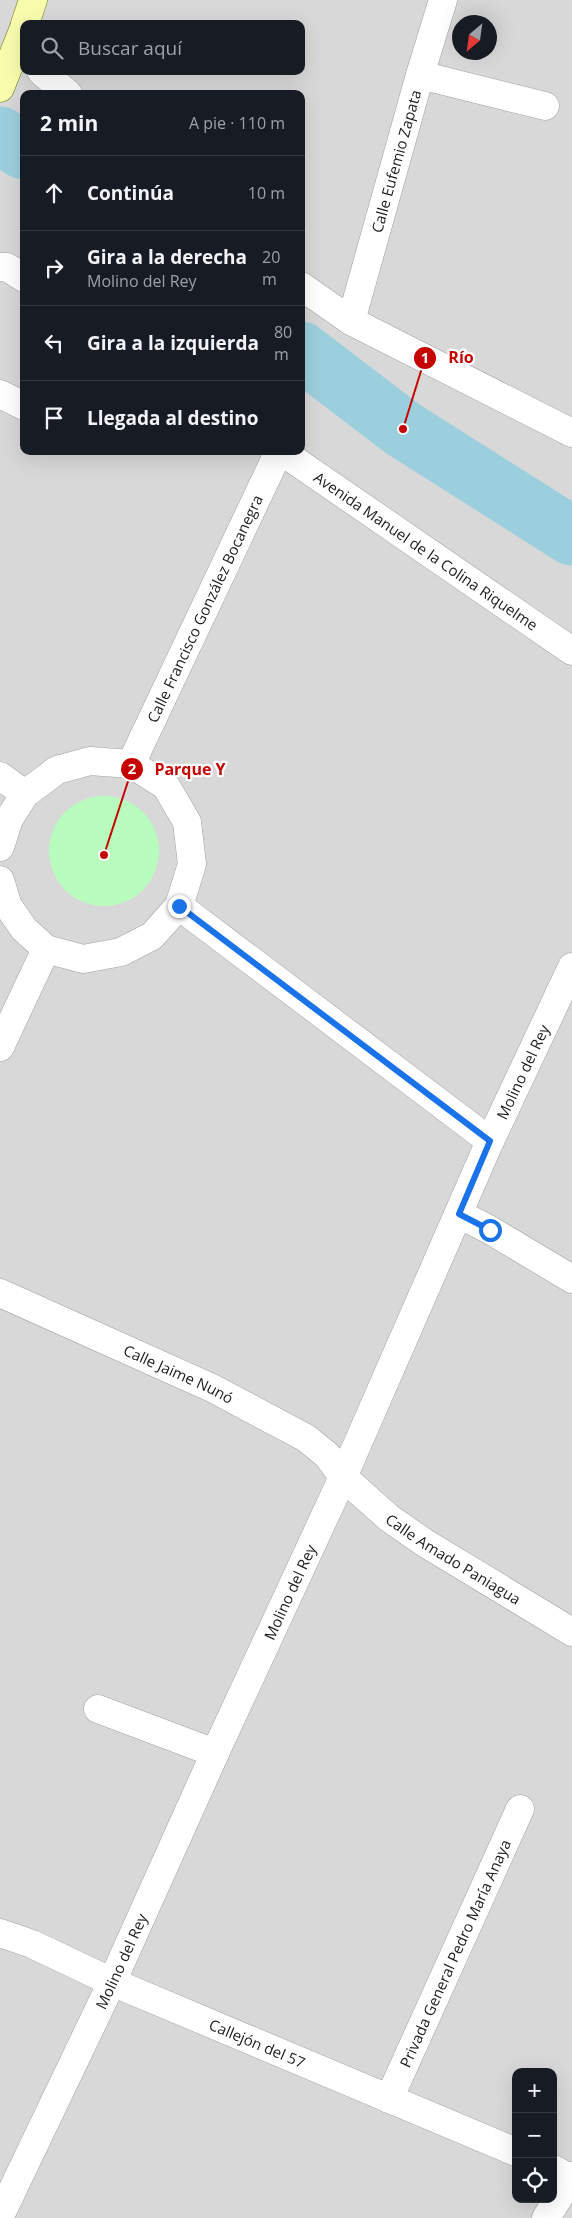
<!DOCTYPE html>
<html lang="es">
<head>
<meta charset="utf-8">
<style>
	body { margin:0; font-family:"Open Sans",sans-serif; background:#242831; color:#f1f3f6 }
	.controls { position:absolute; right:15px; bottom:15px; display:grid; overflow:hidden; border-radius:10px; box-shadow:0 5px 20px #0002 }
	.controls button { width:45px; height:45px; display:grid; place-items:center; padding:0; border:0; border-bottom:1px solid #363941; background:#171b24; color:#f1f3f6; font:25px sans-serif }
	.compass { position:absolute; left:452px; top:15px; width:45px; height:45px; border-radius:50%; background:#171b24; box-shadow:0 5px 20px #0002; rotate:209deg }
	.stop { position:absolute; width:15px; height:15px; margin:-11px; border:4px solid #1a73e8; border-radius:50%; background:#fff }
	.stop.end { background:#1a73e8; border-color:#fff; box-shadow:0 1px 5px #0008 }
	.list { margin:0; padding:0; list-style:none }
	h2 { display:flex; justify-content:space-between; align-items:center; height:65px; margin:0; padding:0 20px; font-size:21px }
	h2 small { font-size:16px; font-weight:400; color:#9ea1a6 }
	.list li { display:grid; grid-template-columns:32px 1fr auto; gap:15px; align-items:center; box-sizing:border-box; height:75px; padding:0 20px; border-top:1px solid #363941 }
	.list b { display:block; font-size:19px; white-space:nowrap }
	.list p { margin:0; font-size:16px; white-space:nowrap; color:#9ea1a6 }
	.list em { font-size:16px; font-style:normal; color:#9ea1a6 }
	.icon { flex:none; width:28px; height:28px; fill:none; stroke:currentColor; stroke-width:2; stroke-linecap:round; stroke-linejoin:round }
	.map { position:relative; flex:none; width:572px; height:2218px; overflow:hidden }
	.search { position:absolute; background:#171b24; box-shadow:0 5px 20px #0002; left:20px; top:20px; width:285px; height:55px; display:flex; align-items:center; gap:12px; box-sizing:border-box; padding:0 18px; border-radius:10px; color:#9ea1a6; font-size:19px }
	.panel { position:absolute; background:#171b24; box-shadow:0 5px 20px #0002; left:20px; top:90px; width:285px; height:365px; border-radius:10px }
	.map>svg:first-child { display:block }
	.residential { fill:#d9d8d8; fill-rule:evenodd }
	.park { fill:#b8fcbe }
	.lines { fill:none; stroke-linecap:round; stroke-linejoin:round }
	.river { stroke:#9ccfde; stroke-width:59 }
	.minor-casing { stroke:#a2a2a2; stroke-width:29 }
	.tertiary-casing { stroke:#a2a2a2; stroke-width:29 }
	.secondary-casing { stroke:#667400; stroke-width:29 }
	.minor { stroke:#fff; stroke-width:28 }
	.tertiary { stroke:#fff; stroke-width:28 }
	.secondary { stroke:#f8fdae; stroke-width:28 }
	.route { stroke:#1a73e8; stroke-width:6 }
	.labels { text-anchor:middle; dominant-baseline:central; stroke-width:4.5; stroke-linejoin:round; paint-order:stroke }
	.street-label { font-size:15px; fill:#1b1b1b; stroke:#fff }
	.leader { fill:none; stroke:#c60200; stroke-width:2 }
	.callout-dot { fill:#c60200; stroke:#fff; stroke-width:2 }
	.mark-label { font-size:15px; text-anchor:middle; font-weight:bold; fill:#fff }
	.callout-label { font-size:16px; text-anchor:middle; font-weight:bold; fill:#c60200; stroke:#fff; stroke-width:4.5; stroke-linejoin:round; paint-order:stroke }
</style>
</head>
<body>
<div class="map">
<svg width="572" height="2218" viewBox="0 0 572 2218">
	<rect width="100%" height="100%" fill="#ede9df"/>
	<!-- residential -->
	<path class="residential" d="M0 0H572V2218H0ZM460 22H490V52H460ZM24 24H301V71H24ZM24 94H301V451H24ZM516 2072H553V2199H516Z"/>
	<!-- park -->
	<circle class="park" cx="104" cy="851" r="55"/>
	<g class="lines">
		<!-- river -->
		<g class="river">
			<path d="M0 136 24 150"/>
			<path d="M301 351 403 429 572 536"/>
		</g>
		<!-- minor casing -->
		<g class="minor-casing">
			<g id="minor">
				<path d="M41 71 68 94"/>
				<path d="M420 75 545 106"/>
				<path d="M0 267H7L24 278"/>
				<path d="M301 286 351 321 572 433"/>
				<path id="s1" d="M351 321 420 75 443 0"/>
				<path d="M0 394 24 406"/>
				<path id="s2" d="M281 451 572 651"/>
				<path id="s3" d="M131 764 279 451"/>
				<path d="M0 776 25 794"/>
				<path d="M0 847 9 819 25 794 57 770 90 761 131 764 166 786 187 822 192 864 179 906 152 936 121 952 83 959 46 949 24 929 8 906 0 880"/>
				<path d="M179 906 490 1141"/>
				<path d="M0 1047 46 949"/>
				<path d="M459 1214 490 1230 572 1279"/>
				<path id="s4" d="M0 1293 212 1388 306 1438 328 1456 343 1477 389 1518 425 1543 572 1632"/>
				<path d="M98 1709 215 1753"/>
				<path id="s5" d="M0 1933 32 1944 112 1982 516 2152"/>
				<path id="s6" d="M389 2099 520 1809"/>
				<path d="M553 2169 572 2179"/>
			</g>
		</g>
		<!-- tertiary casing -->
		<g class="tertiary-casing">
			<g id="tertiary">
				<path id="s7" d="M0 2216 112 1982 215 1753 343 1477 490 1141 572 967"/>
				<path d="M546 2218 572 2176"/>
			</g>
		</g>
		<!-- secondary casing -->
		<g class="secondary-casing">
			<g id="secondary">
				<path d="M25 24 33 0"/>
				<path d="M0 88 24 28"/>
			</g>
		</g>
		<!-- minor -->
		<use href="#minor" class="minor"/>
		<!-- tertiary -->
		<use href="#tertiary" class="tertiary"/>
		<!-- secondary -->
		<use href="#secondary" class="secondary"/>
	</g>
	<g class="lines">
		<!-- route -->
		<path class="route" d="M179 906 490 1141 459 1214 490 1230"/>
	</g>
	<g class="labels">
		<!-- street labels -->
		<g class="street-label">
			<text stroke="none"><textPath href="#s1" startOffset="166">Calle Eufemio Zapata</textPath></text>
			<text stroke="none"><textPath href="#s2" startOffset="176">Avenida Manuel de la Colina Riquelme</textPath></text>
			<text stroke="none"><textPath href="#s3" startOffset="172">Calle Francisco González Bocanegra</textPath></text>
			<text stroke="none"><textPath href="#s7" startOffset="1258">Molino del Rey</textPath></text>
			<text stroke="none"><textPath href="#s4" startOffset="196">Calle Jaime Nunó</textPath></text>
			<text stroke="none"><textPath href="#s4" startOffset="531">Calle Amado Paniagua</textPath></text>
			<text stroke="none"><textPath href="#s7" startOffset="688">Molino del Rey</textPath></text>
			<text stroke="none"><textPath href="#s6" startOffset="160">Privada General Pedro María Anaya</textPath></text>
			<text stroke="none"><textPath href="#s7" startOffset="282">Molino del Rey</textPath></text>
			<text stroke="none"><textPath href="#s5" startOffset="280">Callejón del 57</textPath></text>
		</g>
	</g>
	<!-- callouts -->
	<path class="leader" d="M403 429L425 358M104 855L132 769"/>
	<g class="callout-dot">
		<circle cx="403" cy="429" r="5"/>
		<circle cx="104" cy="855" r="5"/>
		<circle cx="425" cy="358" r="12"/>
		<circle cx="132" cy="769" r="12"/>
	</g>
	<g class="mark-label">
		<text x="425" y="363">1</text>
		<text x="132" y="774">2</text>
	</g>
	<g class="callout-label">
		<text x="461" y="363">Río</text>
		<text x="190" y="775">Parque Y</text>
	</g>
</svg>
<div class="controls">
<button>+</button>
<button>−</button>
<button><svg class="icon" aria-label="locate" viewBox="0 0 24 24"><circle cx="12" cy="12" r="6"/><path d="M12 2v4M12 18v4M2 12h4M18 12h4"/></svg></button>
</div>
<svg class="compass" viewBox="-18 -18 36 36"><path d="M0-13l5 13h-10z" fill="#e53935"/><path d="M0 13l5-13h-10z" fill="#9ea1a6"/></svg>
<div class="stop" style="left:490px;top:1230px"></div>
<div class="stop end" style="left:179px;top:906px"></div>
<div class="search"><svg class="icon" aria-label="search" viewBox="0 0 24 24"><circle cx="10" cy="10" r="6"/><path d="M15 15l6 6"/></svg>Buscar aquí</div>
<section class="panel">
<h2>2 min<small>A pie · 110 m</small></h2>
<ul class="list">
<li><svg class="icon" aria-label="ahead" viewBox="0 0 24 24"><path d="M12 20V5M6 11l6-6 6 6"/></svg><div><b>Continúa</b></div><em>10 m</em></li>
<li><svg class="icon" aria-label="right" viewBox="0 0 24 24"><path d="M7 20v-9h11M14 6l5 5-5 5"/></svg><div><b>Gira a la derecha</b><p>Molino del Rey</p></div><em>20 m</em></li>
<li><svg class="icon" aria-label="left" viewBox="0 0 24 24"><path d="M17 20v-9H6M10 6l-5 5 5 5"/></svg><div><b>Gira a la izquierda</b></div><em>80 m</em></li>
<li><svg class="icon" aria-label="arrive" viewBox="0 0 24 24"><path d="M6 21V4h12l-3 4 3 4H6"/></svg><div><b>Llegada al destino</b></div></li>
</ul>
</section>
</div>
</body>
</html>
